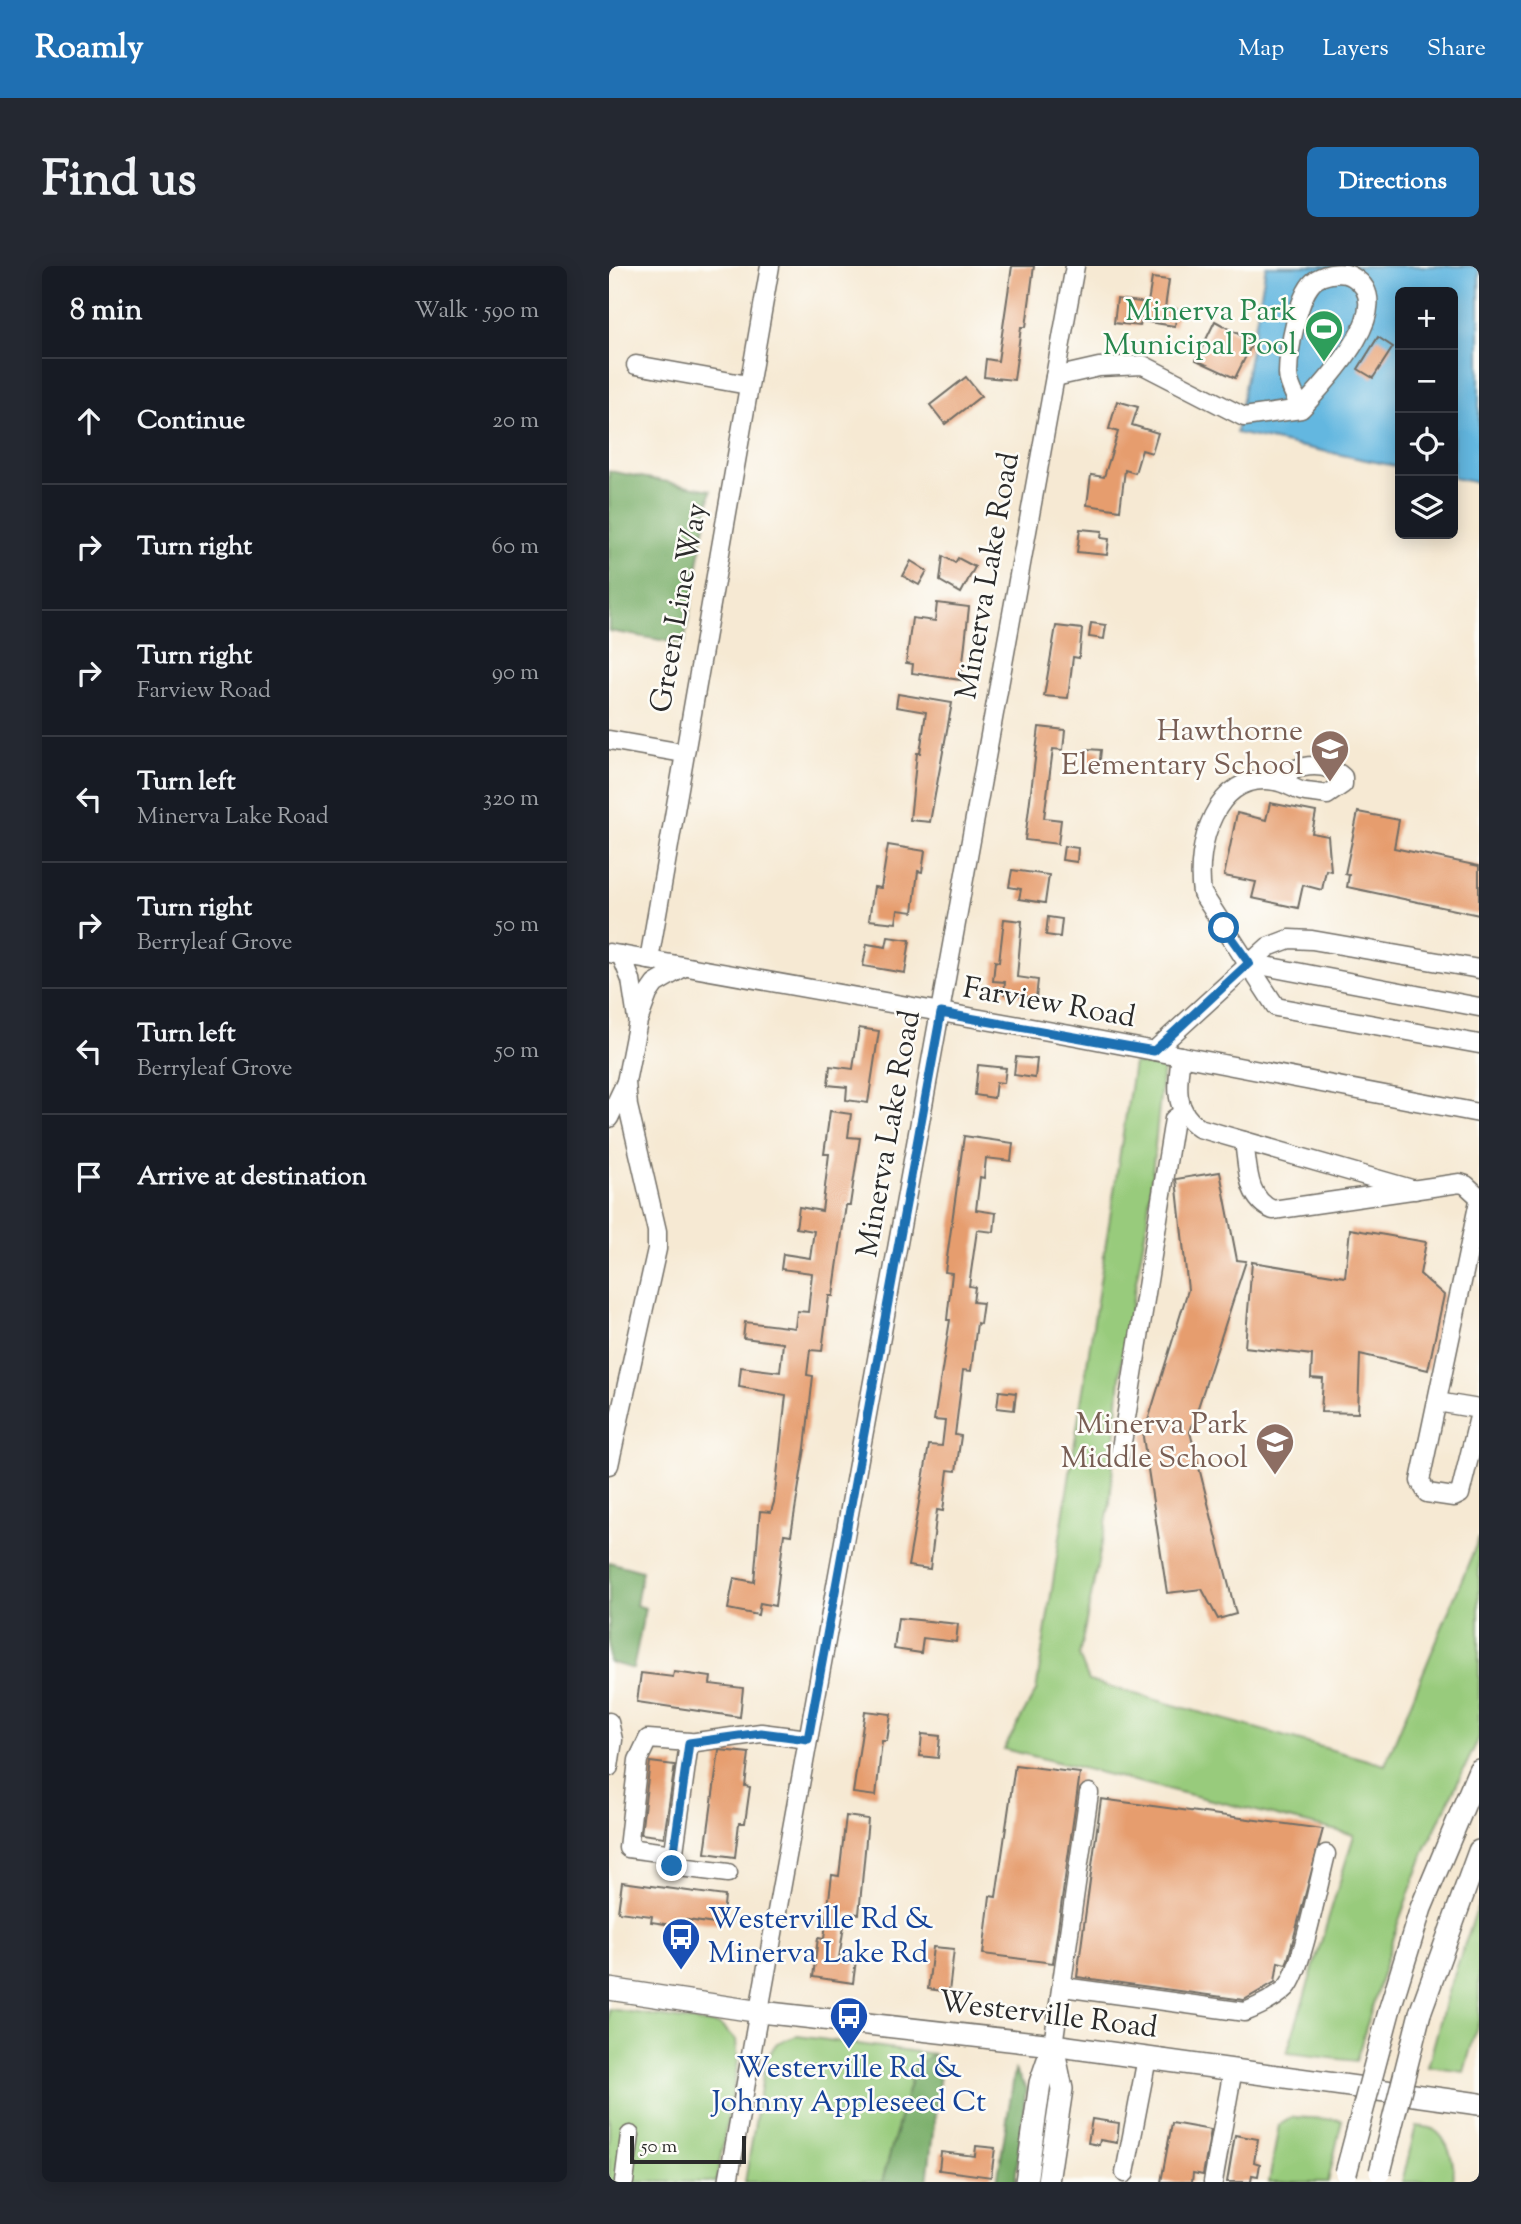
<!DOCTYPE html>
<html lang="en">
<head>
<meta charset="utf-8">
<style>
	body { margin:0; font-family:"Sorts Mill Goudy",serif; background:#242831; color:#f1f3f6 }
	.controls { position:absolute; right:21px; top:21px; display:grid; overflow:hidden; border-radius:10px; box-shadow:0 4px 18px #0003 }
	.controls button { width:63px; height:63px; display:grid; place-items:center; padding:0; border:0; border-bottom:2px solid #363941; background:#171b24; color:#f1f3f6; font:35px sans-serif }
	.scale { position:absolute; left:21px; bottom:18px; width:116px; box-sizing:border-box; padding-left:7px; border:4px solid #2b2b2b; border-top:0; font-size:19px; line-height:24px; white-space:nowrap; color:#2b2b2b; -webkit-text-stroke:5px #fdfcf7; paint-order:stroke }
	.stop { position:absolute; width:21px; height:21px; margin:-16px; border:5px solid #1f6fb2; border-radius:50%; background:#fff }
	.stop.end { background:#1f6fb2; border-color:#fff; box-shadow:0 2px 7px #0008 }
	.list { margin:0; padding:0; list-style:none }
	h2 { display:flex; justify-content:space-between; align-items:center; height:91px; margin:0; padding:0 28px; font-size:30px }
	h2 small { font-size:23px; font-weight:400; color:#9ea1a6 }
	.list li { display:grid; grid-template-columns:46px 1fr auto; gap:21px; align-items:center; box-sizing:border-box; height:126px; padding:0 28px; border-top:2px solid #363941 }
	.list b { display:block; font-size:26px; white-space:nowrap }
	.list p { margin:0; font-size:23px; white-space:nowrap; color:#9ea1a6 }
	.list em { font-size:23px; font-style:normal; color:#9ea1a6 }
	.icon { flex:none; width:38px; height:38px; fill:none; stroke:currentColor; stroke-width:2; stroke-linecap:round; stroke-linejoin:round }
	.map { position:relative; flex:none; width:870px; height:1916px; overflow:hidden; border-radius:10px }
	header { display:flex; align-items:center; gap:42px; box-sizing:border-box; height:98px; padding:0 35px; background:#1f6fb2; color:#fff }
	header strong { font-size:33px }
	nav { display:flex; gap:38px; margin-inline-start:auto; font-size:24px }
	.intro { display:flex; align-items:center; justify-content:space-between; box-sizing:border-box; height:168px; padding:0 42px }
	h1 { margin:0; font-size:49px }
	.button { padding:18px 32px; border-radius:10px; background:#1f6fb2; color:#fff; font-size:24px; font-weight:700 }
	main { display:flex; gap:42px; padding:0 42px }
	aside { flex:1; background:#171b24; border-radius:10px; box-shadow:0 4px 18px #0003 }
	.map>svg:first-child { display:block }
	.green { fill:#98cb7b; stroke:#627b53; stroke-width:2 }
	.forest { fill:#7aaf6b; stroke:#526d4b; stroke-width:2 }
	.water { fill:#64b7e0; stroke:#487186; stroke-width:2 }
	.building { fill:#e69d6e }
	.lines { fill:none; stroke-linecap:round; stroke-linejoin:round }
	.minor-casing { stroke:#726e66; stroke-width:21 }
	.major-casing { stroke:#726e66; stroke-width:24 }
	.minor { stroke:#fff; stroke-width:18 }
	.major { stroke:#fff; stroke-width:21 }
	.major-bridge-casing { stroke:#726e66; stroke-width:24; stroke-linecap:butt }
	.major-bridge { stroke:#fff; stroke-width:21 }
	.route { stroke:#1f6fb2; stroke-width:9 }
	.labels { text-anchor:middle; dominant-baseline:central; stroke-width:5; stroke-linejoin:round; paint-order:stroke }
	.leisure-label { font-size:30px; fill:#27864d; stroke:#fdfcf7; text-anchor:end }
	.street-label { font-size:30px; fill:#2b2b2b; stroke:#fdfcf7 }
	.education-label { font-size:30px; fill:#785e54; stroke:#fdfcf7; text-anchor:end }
	.transit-label { font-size:30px; fill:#164399; stroke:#fdfcf7; text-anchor:start }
</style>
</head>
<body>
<header>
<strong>Roamly</strong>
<nav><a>Map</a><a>Layers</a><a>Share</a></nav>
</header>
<div class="intro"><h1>Find us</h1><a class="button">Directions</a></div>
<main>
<aside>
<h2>8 min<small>Walk · 590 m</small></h2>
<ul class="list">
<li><svg class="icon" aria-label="ahead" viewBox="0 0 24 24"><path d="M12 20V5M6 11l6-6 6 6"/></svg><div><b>Continue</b></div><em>20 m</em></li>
<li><svg class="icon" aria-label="right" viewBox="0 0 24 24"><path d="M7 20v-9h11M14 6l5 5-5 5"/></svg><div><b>Turn right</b></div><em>60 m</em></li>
<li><svg class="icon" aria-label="right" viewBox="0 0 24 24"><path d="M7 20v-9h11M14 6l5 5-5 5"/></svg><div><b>Turn right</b><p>Farview Road</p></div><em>90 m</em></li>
<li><svg class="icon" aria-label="left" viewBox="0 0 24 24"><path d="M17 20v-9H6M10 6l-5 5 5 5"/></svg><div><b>Turn left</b><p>Minerva Lake Road</p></div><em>320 m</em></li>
<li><svg class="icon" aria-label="right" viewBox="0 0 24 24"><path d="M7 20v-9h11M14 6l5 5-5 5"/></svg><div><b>Turn right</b><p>Berryleaf Grove</p></div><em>50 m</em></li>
<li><svg class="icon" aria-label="left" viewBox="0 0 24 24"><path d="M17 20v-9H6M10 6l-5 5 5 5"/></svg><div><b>Turn left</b><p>Berryleaf Grove</p></div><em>50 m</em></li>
<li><svg class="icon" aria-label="arrive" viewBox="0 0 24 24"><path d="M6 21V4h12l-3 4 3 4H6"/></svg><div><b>Arrive at destination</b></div></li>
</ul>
</aside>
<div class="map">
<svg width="870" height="1916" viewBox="0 0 870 1916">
	<rect width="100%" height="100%" fill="#fdfcf7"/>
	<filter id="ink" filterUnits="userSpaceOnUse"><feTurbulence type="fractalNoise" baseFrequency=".0143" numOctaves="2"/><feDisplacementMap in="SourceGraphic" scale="14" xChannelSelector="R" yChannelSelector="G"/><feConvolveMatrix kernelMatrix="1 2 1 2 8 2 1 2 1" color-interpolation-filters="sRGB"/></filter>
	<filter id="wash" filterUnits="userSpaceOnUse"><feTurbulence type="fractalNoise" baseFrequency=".00686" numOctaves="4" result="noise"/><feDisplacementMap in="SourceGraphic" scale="28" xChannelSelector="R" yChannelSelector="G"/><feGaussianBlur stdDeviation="1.57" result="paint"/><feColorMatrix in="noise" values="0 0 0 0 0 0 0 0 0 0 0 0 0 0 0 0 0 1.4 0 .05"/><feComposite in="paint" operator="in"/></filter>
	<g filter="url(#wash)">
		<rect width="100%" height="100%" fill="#f6e9d3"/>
		<!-- green -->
		<g class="green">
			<path d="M525 797 554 802 538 956 512 1098 501 1237 470 1390 480 1415 776 1499 870 1272V1472L816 1584 785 1668 747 1795 678 1787 745 1569 395 1483 427 1425Z"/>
			<path d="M870 1637V1753L855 1806 819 1801 838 1729Z"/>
			<path d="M0 1743 111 1759 127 1774 129 1796 107 1916H0Z"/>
			<path d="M188 1770 324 1788 305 1803 273 1916H136L157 1792 168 1777Z"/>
			<path d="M684 1851 733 1854 719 1916H660L670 1859Z"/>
			<path d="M807 1860C811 1861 820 1861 824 1863 840 1873 847 1900 844 1916H793Z"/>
		</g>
		<!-- forest -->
		<g class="forest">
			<path d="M0 205 102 224 75 378 0 365Z"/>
			<path d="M0 1296 33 1305 27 1339 36 1342 24 1403 0 1396Z"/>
			<path d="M324 1788 332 1799 318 1916H273L305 1803Z"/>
			<path d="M406 1804 417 1822 406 1916H388Z"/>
		</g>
		<!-- water -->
		<path class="water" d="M657 0H870V217L844 212V26H791V201L627 167Z"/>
		<g id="blocks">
			<!-- building -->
			<g class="building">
				<path d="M403 0H425L417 61H412L405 114 375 111 377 93 389 95Z"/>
				<path d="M543 12 560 14 556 42 568 43 566 60 532 55 531 60 505 57 508 33 539 37Z"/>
				<path d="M606 55 644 76 626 112 587 94Z"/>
				<path d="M769 71 784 81 764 112 749 103Z"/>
				<path d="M357 111 372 130 336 158 321 139Z"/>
				<path d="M508 135 529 141 523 159 549 167 543 187 533 184 526 207 516 204 511 244 478 239 482 209 495 211 509 166 500 163Z"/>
				<path d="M471 263 493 265 492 272 500 273 498 289 468 286Z"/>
				<path d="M334 290 346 297 349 292 366 301 352 327 331 315Z"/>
				<path d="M302 295 318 305 310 319 294 310Z"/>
				<path d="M328 337 360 341 352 414 303 407 304 398 297 397 303 352 326 355Z"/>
				<path d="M482 357 497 359 495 373 480 371Z"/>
				<path d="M447 360 473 363 470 392 464 391 459 432 435 430Z"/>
				<path d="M289 428 343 437 321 556 301 554 308 487H311L317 446 287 441Z"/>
				<path d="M430 461 456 464 454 484 444 483 435 552 452 554 449 578 416 574Z"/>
				<path d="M478 483 492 484 490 502 476 500Z"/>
				<path d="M661 537 707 546 703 567 719 570 722 605 717 604 713 624 694 619 689 642 643 632 647 616 615 610 628 547 657 554Z"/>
				<path d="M749 546 790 554 785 582 870 600V649L738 621 740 609 736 608Z"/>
				<path d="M279 579 316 585 313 606 309 605 304 646 289 644 287 657 260 654 265 621 272 622Z"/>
				<path d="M455 580 469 582 468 596 453 594Z"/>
				<path d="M403 604 440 609 436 637 410 633 412 623 400 621Z"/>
				<path d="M439 651 453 653 451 671 437 669Z"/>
				<path d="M395 653 413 655 408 711 429 714 427 732 395 728 396 716 384 715 386 695 390 696Z"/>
				<path d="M279 671 301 674 296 707 254 700 258 678 277 681Z"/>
				<path d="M250 762 270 765 259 837 237 834 238 821 219 819 221 800 244 803Z"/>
				<path d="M407 791 428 793 426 812 405 809Z"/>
				<path d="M369 799 397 802 395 817 387 816 385 832 366 829Z"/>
				<path d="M221 845 242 848 239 871 251 872 248 892 241 939H237L224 1030H220L213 1085 201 1084 198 1109 204 1110 196 1182 182 1269 175 1268 166 1340 151 1337 149 1349 119 1343 125 1312 145 1316 151 1245 162 1246 165 1236 177 1129 130 1121 132 1101 171 1106 174 1077 134 1072 136 1056 186 1062 188 1045 199 1046 203 1007 172 1003 174 988 201 992 205 965 187 962 190 941 213 945 220 888H215Z"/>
				<path d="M355 870 404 877 402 895 377 892 375 912 371 911 367 944 387 947 385 966 368 964 360 1020 366 1021 364 1036 374 1037 371 1058 368 1057 362 1105 354 1104 346 1169 352 1170 347 1205 339 1204 334 1245 328 1244 321 1303 299 1300 320 1179 333 1180 336 1155 325 1154 341 1054H338L343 1007 336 1006Z"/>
				<path d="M611 906 628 994 637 995 581 1166 627 1348 609 1353 593 1323 558 1327 534 1171 579 1024 567 913Z"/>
				<path d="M741 963 817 976 811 1008 835 1029 819 1104 751 1088 749 1147 712 1146 714 1113 702 1112 703 1089 636 1081 643 996 736 1011Z"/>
				<path d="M390 1125 407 1127 405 1144 388 1142Z"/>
				<path d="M289 1352 349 1358 347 1376 314 1372 312 1387 285 1383Z"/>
				<path d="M65 1406 102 1411 101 1418 134 1422 131 1451 28 1436 32 1407 64 1411Z"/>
				<path d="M256 1445 282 1448 278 1475H273L267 1530 244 1527Z"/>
				<path d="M313 1468 331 1470 329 1492 311 1490Z"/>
				<path d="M110 1484 140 1487 136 1520 141 1521 136 1557H130L126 1591 96 1587Z"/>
				<path d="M41 1496 66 1499 55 1571 32 1568Z"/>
				<path d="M406 1499 471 1507 444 1697 374 1688 381 1630 387 1631Z"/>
				<path d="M492 1533 714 1563 679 1693 677 1698 669 1696 666 1716 635 1734 468 1711Z"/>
				<path d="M237 1550 259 1553 250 1648 239 1647 236 1653 230 1692 247 1694 244 1717 204 1711 209 1672 215 1673 223 1609 230 1610Z"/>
				<path d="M13 1616 116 1630 113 1659 78 1654 77 1661 42 1656 43 1650 9 1646Z"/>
				<path d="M324 1681 345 1683 340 1726 319 1723Z"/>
				<path d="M483 1853 510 1857 508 1877 491 1874 490 1879 479 1877Z"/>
				<path d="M563 1857 602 1864 594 1909 584 1907 583 1916H552Z"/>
				<path d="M626 1869 649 1873 645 1896 651 1898 649 1910 643 1909 642 1916H618Z"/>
				<path d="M367 1880 386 1882 382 1911 330 1904 332 1886 366 1890Z"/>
			</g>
		</g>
	</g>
	<g filter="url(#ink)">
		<use href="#blocks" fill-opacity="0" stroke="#726e66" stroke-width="2"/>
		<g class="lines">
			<!-- minor casing -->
			<g class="minor-casing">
				<g id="minor">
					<path d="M27 99 139 119"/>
					<path d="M446 111 490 101 534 99 635 151 692 143C715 118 792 39 744 11 735 5 718 7 708 13 689 24 679 87 679 108 679 119 688 133 692 143"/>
					<path d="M0 474 74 487"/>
					<path d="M666 515C684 499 715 493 734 511V518L718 529C710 527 700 527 692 525 683 522 675 516 666 515 606 505 586 580 593 627L667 741 870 778"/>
					<path d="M0 687 467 770 870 847"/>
					<path d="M12 689 22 714 28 753"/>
					<path d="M40 694 161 0"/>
					<path d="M640 697 870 741"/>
					<path d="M545 785 659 681 680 673 703 674 870 703"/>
					<path d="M572 790C568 818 564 845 590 862L806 924"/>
					<path d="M0 852 17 816"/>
					<path d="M635 875C639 900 637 933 664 944L851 917 857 919 870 931"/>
					<path d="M870 935 811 1215 818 1227 845 1231 851 1228 870 1151"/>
					<path d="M828 1136 870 1143"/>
					<path d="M511 1189 565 853 574 847"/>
					<path d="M0 1199 48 983V965L19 840 17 816 29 755 39 728 46 718 75 701"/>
					<path d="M0 1456 4 1474 0 1501"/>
					<path d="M65 1588 19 1582 29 1494 39 1473 81 1476"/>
					<path d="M119 1607 63 1600 80 1477 152 1467 199 1473"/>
					<path d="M454 1721 636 1746C651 1740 666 1733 678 1721 693 1704 710 1614 717 1588"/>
					<path d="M444 1779 480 1527"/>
					<path d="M516 1907 538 1792"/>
					<path d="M15 1916 21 1869"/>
					<path d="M119 1916 466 0"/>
					<path d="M604 1916 624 1803"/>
				</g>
			</g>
			<!-- major casing -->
			<g class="major-casing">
				<g id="major">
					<path d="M0 1723 152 1746 444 1779 870 1838"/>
					<path d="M781 1742 812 1642 870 1504"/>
					<path d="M811 1747 870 1585"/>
					<path d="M417 1916 431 1817 444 1779"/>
					<path d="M439 1916 453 1823 444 1780"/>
				</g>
			</g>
			<!-- minor -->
			<use href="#minor" class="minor"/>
			<!-- major -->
			<use href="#major" class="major"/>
			<!-- major-bridge casing -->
			<g class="major-bridge-casing">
				<g id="major-bridge">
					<path d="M771 1906 811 1747"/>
					<path d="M737 1907 781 1742"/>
				</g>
			</g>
			<!-- major-bridge -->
			<use href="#major-bridge" class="major-bridge"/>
		</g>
	</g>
	<g class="lines" filter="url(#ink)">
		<!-- route -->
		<path class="route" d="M63 1600 80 1477 152 1467 199 1473 332 747 545 785 640 697 615 662"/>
	</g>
	<!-- icons -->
	<defs>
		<g id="stadium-pin" transform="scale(2.0125)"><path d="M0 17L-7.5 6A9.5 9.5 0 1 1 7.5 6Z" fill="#2e9e5b" stroke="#fdfcf7"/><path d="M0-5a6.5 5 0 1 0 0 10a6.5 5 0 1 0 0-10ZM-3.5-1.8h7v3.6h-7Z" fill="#fff"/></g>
		<g id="school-pin" transform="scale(2.0125)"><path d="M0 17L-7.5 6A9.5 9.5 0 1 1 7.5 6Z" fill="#8d6e63" stroke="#fdfcf7"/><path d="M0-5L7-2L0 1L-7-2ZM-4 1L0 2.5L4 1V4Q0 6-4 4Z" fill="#fff"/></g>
		<g id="bus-pin" transform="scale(2.0125)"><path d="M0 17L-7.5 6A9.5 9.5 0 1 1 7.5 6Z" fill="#1a4fb4" stroke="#fdfcf7"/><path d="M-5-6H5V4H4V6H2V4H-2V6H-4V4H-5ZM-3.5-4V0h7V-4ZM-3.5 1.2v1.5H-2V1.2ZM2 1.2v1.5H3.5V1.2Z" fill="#fff"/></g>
	</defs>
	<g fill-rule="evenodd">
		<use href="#stadium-pin" x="715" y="63"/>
		<use href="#school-pin" x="721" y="483"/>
		<use href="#school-pin" x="666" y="1176"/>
		<use href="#bus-pin" x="72" y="1671"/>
		<use href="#bus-pin" x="240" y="1750"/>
	</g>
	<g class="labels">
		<!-- leisure labels -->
		<g class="leisure-label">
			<text x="688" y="46">Minerva Park<tspan x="688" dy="34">Municipal Pool</tspan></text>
		</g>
		<!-- street labels -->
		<g class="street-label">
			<text transform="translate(380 310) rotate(-80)">Minerva Lake Road</text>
			<text transform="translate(71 342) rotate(-80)">Green Line Way</text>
			<text transform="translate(440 738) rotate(10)">Farview Road</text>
			<text transform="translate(281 868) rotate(-80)">Minerva Lake Road</text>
			<text transform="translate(439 1750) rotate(7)">Westerville Road</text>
		</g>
		<!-- education labels -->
		<g class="education-label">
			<text x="694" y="466">Hawthorne<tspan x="694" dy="34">Elementary School</tspan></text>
			<text x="639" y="1159">Minerva Park<tspan x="639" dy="34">Middle School</tspan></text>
		</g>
		<!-- transit labels -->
		<g class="transit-label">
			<text x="99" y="1654">Westerville Rd &amp;<tspan x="99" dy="34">Minerva Lake Rd</tspan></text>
			<text x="240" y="1803" text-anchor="middle">Westerville Rd &amp;<tspan x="240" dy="34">Johnny Appleseed Ct</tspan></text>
		</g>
	</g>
</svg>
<div class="controls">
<button>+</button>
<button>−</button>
<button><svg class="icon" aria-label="locate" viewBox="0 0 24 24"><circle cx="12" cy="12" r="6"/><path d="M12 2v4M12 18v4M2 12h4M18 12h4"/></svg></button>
<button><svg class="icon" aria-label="layers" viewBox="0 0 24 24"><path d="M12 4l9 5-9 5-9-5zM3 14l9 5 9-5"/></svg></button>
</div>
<div class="scale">50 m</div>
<div class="stop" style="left:615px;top:662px"></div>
<div class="stop end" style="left:63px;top:1600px"></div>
</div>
</main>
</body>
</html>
